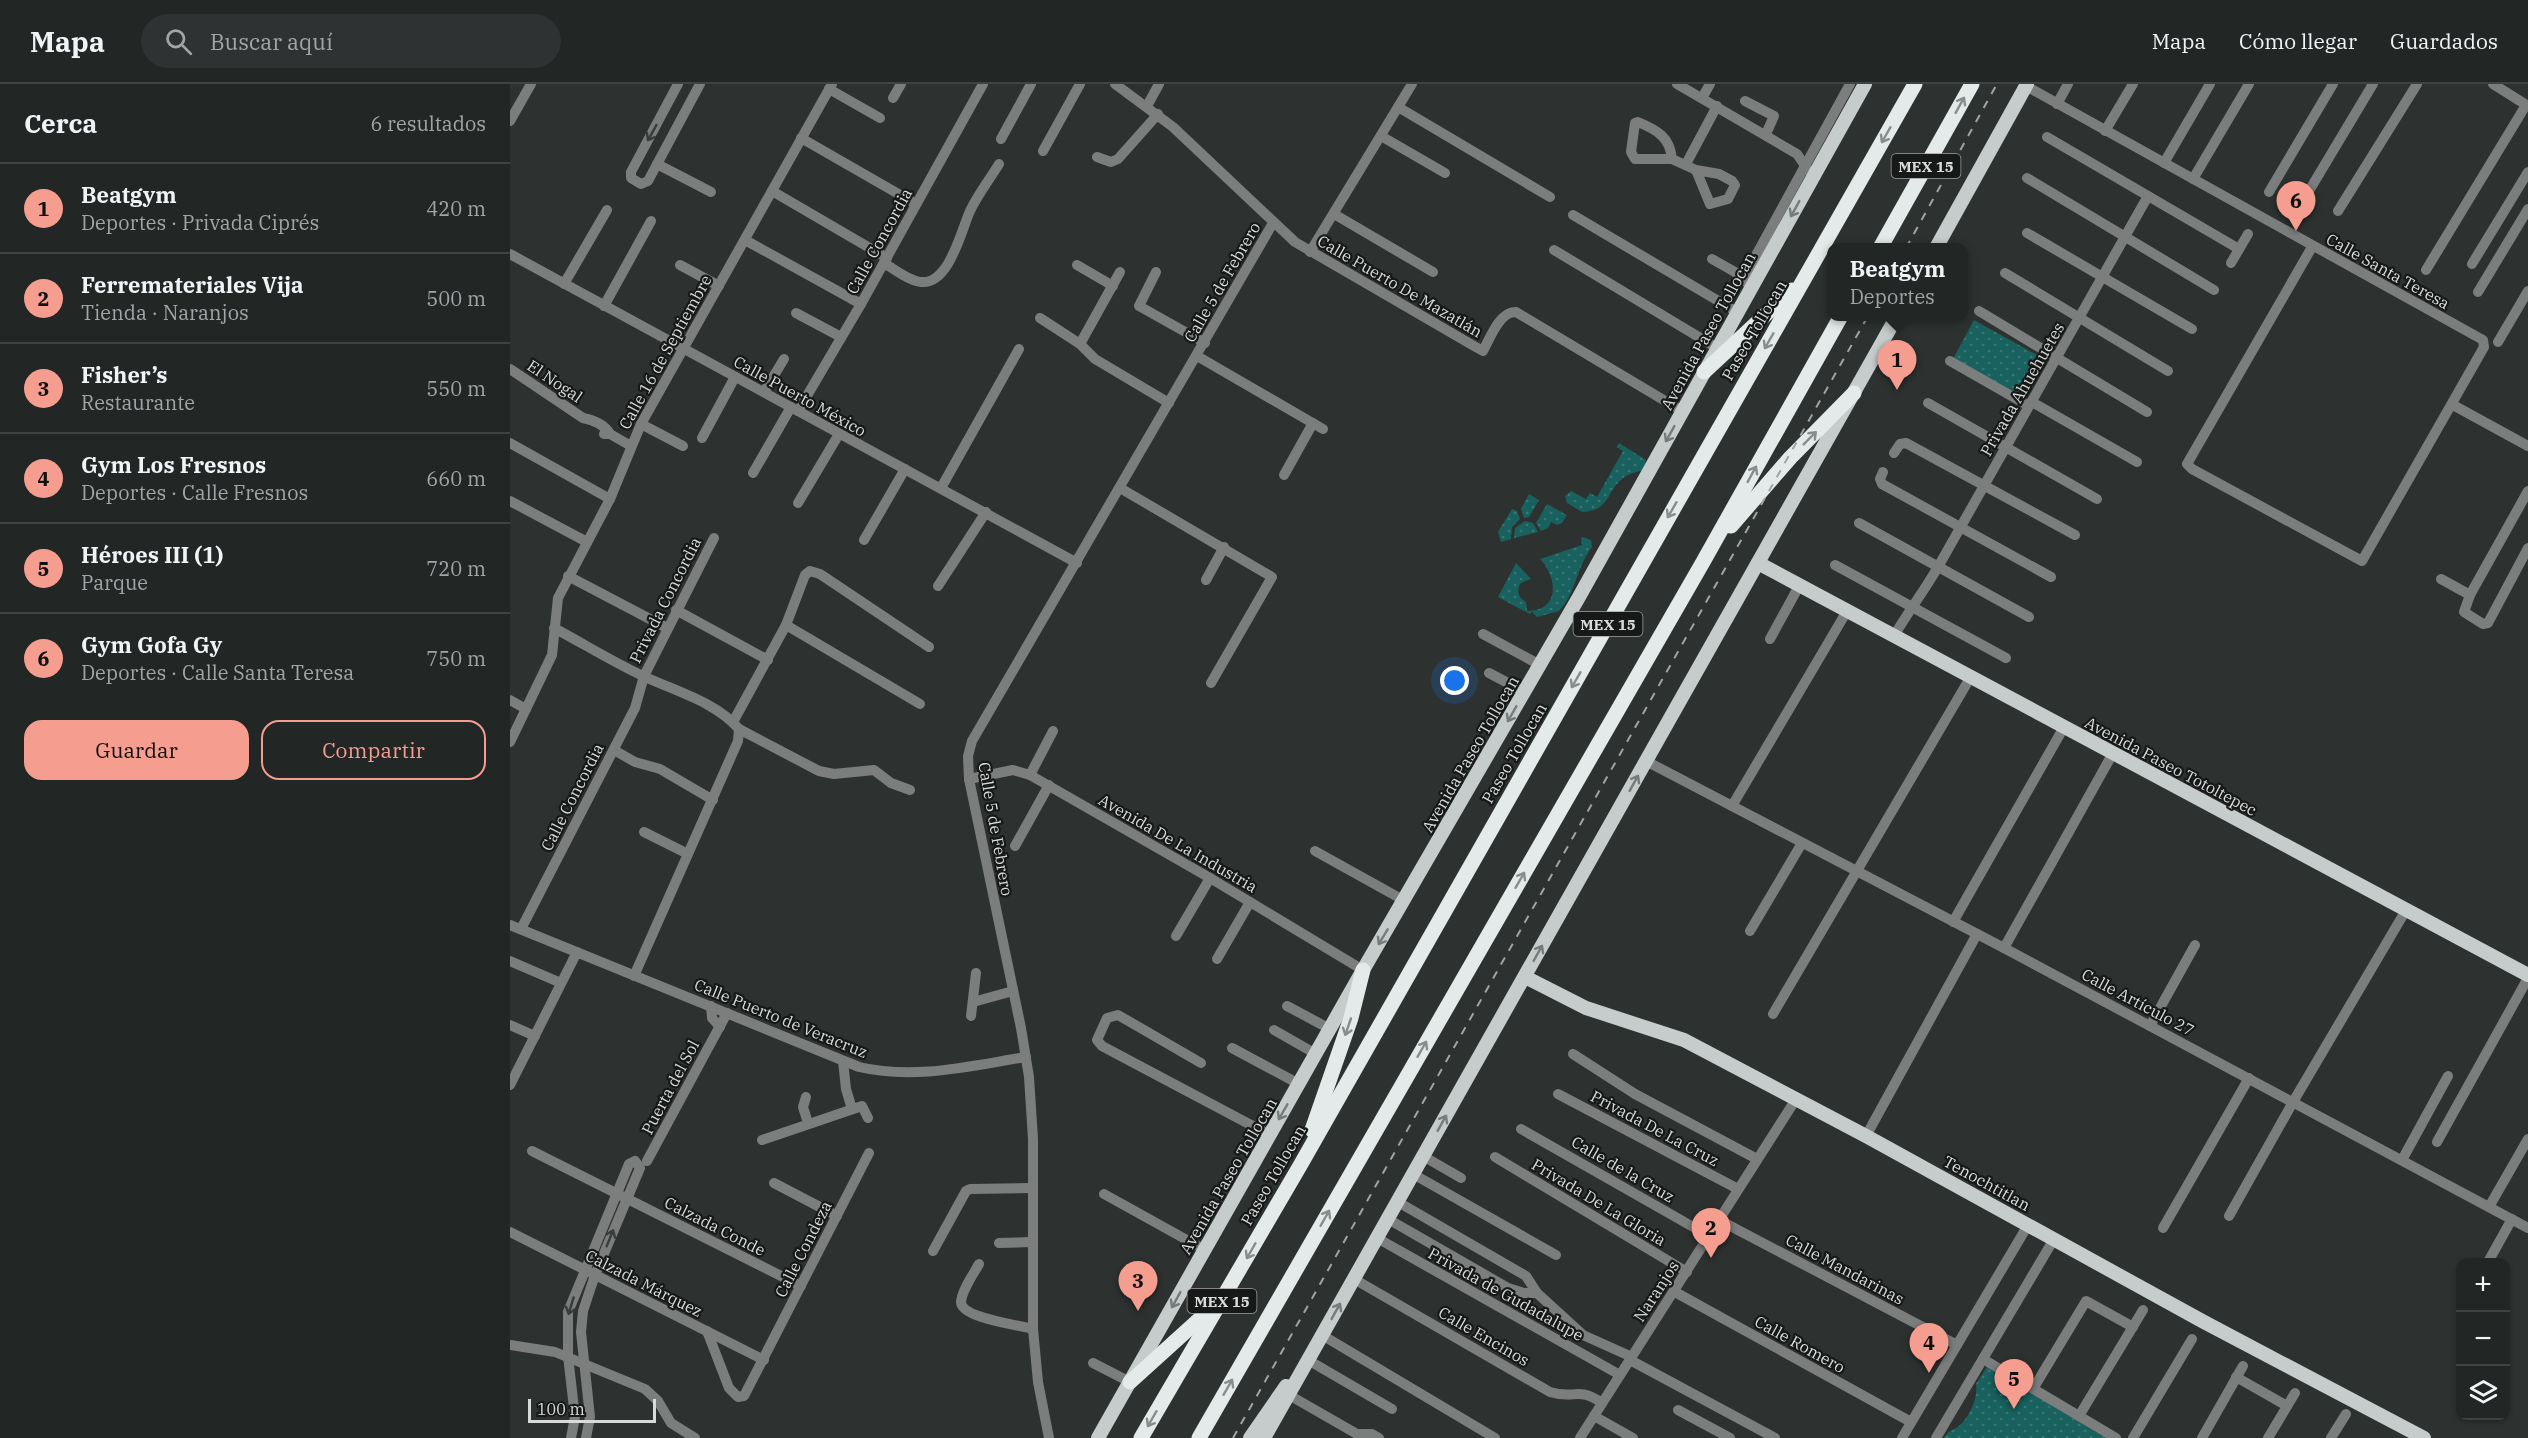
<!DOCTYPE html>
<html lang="es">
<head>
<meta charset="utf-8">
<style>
	body { margin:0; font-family:"IBM Plex Serif",serif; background:#2e3232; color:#f1f3f6 }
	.controls { position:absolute; right:18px; bottom:18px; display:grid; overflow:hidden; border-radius:12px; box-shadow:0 2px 4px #0004 }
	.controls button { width:54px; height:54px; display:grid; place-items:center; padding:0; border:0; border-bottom:2px solid #3f4342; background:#222625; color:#f1f3f6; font:30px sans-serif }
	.scale { position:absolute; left:18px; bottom:15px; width:128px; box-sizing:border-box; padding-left:6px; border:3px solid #d8dbda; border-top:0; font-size:16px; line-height:21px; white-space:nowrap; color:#d8dbda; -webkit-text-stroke:4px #171919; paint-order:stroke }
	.you { position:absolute; left:945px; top:597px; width:21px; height:21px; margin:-15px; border:4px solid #fff; border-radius:50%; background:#1a73e8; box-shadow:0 0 0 9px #1a73e833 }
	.badge { display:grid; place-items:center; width:39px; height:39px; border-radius:50%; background:#f59d8f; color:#111; font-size:20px; font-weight:700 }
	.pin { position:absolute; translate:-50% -50px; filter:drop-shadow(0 2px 3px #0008) }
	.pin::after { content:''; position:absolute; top:32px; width:21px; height:18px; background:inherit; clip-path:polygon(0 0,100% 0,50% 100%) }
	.popup { position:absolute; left:1317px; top:159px; width:141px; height:78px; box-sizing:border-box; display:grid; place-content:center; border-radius:12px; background:#222625; filter:drop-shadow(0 2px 4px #0005); font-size:20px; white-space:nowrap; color:#a2a5a7 }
	.popup b { font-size:22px; color:#f1f3f6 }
	.popup::after { content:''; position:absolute; left:50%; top:100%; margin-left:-12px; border:12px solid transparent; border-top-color:#222625 }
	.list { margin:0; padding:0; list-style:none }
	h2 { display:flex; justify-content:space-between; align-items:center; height:78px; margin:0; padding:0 24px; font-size:26px }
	h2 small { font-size:20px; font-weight:400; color:#a2a5a7 }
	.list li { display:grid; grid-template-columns:39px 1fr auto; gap:18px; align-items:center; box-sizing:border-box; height:90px; padding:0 24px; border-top:2px solid #3f4342 }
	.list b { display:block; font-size:22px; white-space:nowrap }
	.list p { margin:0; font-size:20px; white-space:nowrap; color:#a2a5a7 }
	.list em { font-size:20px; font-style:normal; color:#a2a5a7 }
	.actions { display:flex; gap:12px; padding:18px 24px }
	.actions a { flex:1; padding:14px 0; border:2px solid #f59d8f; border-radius:18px; text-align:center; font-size:21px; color:#f59d8f }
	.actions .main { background:#f59d8f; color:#111 }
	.icon { flex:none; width:33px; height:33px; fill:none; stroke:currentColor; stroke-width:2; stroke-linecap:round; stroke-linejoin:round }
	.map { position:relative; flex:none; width:2018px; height:1354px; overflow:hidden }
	header { display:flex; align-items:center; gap:36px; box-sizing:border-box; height:84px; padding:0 30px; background:#222625; border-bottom:2px solid #3f4342 }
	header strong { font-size:28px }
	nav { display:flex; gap:33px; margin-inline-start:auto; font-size:21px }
	.search { width:420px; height:54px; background:#2e3232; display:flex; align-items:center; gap:15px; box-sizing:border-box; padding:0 21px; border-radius:33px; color:#a2a5a7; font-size:22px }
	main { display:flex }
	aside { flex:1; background:#222625 }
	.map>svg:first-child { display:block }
	.park { fill:url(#park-dots) }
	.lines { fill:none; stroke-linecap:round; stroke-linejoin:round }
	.minor { stroke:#7c7e7e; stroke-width:10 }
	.major { stroke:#c6cbcb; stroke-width:14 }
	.highway { stroke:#e4eaea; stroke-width:15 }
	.rail { stroke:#a0a4a3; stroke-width:2; stroke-dasharray:8 8; stroke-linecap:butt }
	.oneway { stroke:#888c8c }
	.oneway2 { stroke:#3a3c3c }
	.oneway3 { stroke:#777b7b }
	.labels { text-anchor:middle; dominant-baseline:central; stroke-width:4.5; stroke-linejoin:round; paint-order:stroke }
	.shield { fill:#171919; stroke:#9ea1a0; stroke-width:1.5 }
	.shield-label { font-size:15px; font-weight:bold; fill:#d8dbda }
	.street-label { font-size:16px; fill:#d8dbda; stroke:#171919 }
</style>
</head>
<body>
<header>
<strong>Mapa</strong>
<div class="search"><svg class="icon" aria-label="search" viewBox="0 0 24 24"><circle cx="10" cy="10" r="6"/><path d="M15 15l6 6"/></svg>Buscar aquí</div>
<nav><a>Mapa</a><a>Cómo llegar</a><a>Guardados</a></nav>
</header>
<main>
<aside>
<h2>Cerca<small>6 resultados</small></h2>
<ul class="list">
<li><span class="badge">1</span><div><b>Beatgym</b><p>Deportes · Privada Ciprés</p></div><em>420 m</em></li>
<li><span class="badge">2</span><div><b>Ferremateriales Vija</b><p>Tienda · Naranjos</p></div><em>500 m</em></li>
<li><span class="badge">3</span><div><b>Fisher’s</b><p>Restaurante</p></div><em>550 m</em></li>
<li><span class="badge">4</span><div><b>Gym Los Fresnos</b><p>Deportes · Calle Fresnos</p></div><em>660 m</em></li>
<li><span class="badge">5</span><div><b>Héroes III (1)</b><p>Parque</p></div><em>720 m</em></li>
<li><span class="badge">6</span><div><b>Gym Gofa Gy</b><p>Deportes · Calle Santa Teresa</p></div><em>750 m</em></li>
</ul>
<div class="actions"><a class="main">Guardar</a><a>Compartir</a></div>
</aside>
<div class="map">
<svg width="2018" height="1354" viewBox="0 0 2018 1354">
	<defs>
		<pattern id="park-dots" width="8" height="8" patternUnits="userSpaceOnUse" patternTransform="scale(1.5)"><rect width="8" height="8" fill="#18615e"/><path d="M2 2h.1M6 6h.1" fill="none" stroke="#397774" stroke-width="1.8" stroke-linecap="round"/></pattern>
	</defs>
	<rect width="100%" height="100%" fill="#2d3231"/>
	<!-- park -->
	<g class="park">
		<path d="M1464 236 1534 275 1510 315 1443 275Z"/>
		<path d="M1109 359 1136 376 1134 385C1127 389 1118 389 1112 395 1095 409 1101 426 1072 428L1057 419 1055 412 1061 407 1076 415 1080 409 1087 413 1113 367 1107 363Z"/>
		<path d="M1019 410 1029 416 1019 433 1014 434 1011 425Z"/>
		<path d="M1037 420 1057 431 1052 439 1047 441 1041 438 1038 444 1031 447 1026 439Z"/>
		<path d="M1002 425 1007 427 1010 435 1002 443 1001 455 991 458 988 448Z"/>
		<path d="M1015 437 1023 439 1028 448 1004 454 1005 444Z"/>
		<path d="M1073 453 1081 456 1082 463C1067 482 1065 511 1049 527L1027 533 1022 528 1020 530 988 513 1006 479 1021 495 1011 499C1006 506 1008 514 1016 518L1017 527C1050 527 1048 494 1030 475L1072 461 1071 454Z"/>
		<path d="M1477 1283 1596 1354H1434C1440 1344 1446 1346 1452 1339 1461 1329 1468 1313 1466 1300Z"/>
	</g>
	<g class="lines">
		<!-- minor -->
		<g class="minor">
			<path d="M168 0 121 88V94L131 100 138 97 190 0"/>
			<path d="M605 0 663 43 785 158 964 262 973 267C980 254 990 227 1006 228L1172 327"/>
			<path d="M1167 0 1287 70 1298 86"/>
			<path d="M1983 0 2018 22"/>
			<path d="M1516 2 1973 256 1974 263 1852 477 1682 385 1677 380 1802 163"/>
			<path d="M319 5 370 34"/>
			<path d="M383 14 391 0"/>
			<path d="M1192 14 1200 0"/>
			<path d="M1235 17 1264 32 1256 50"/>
			<path d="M1547 20 1558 0"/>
			<path d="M637 22 649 0"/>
			<path d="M888 23 1040 113"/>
			<path d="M0 37 21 0"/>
			<path d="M1595 47 1623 0"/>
			<path d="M871 52 935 89"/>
			<path d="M1537 53 1729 165"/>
			<path d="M291 54 406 120"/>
			<path d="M491 55 521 0"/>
			<path d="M533 67 570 0"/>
			<path d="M587 73 601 78 608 75 648 30"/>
			<path d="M1162 75C1160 53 1147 46 1128 38L1125 39 1121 68 1125 75H1162L1186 86 1209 90 1222 97 1225 101 1218 115 1200 120 1186 86"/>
			<path d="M1654 79 1700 0"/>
			<path d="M147 80 201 108"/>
			<path d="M1176 80 1207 22"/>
			<path d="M1517 94 1704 206"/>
			<path d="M1683 95 1739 0"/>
			<path d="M262 107 377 174"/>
			<path d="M1759 108 1823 0"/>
			<path d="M1828 127 1907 0"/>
			<path d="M824 130 923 188"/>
			<path d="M1063 131 1227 228"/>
			<path d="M1784 132 1863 0"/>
			<path d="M1517 149 1682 245"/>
			<path d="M235 156 351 220"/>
			<path d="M1044 166 1207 264"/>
			<path d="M800 168 902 0"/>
			<path d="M0 170 567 479"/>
			<path d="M1202 175 1225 188 1236 198"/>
			<path d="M374 179C384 185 399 197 411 198 439 201 451 147 460 127 468 110 480 95 489 80"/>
			<path d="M1721 179 1738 150"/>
			<path d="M1962 180 2018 88"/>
			<path d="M170 181 209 202"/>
			<path d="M567 181 603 202"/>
			<path d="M1916 186 2016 21"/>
			<path d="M646 188 629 222 695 259"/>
			<path d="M1495 189 1658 287"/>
			<path d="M1233 195 1340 0"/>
			<path d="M54 200 97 126"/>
			<path d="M1968 208 2018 125"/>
			<path d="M94 222 141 137"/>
			<path d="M1469 227 1637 328"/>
			<path d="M286 229 331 253"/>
			<path d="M530 234 570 260 585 275 659 319"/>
			<path d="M1988 258 2018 207"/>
			<path d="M570 260 610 188"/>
			<path d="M687 272 813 345"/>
			<path d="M1440 277 1519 322"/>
			<path d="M0 285 73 334C83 336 95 341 100 350"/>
			<path d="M254 308 274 275"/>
			<path d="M1522 318 1627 378"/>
			<path d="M1418 319 1587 415"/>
			<path d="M1943 321 2018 362"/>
			<path d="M288 327 351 220 473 0"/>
			<path d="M131 340 173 362"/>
			<path d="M94 350H100L121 362"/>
			<path d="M192 354 225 293"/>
			<path d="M0 359 100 415"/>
			<path d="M1384 369 1390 360 1396 359 1565 451"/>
			<path d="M1373 388 1370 395 1372 400 1541 493"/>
			<path d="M243 389 281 323"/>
			<path d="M774 391 803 339"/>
			<path d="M431 404 509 265"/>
			<path d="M610 404 762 493 701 599"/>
			<path d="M2018 407 1960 511 1954 528 1973 540 1978 539 2018 464"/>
			<path d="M0 417 77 458"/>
			<path d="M288 419 329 350"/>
			<path d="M1349 439 1519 533"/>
			<path d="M354 456 395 385"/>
			<path d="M1325 481 1496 574"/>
			<path d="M58 492 157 544"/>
			<path d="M1931 495 1960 511"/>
			<path d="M696 496 714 463"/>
			<path d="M428 502 476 428"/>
			<path d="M166 526 258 576"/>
			<path d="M276 541 410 620"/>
			<path d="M44 544C74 560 103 578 133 592 165 607 206 618 229 645L228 657 124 892"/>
			<path d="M973 550 1030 581"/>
			<path d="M1384 552C1398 528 1414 507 1428 483L1638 112"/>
			<path d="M1260 555 1289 502"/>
			<path d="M979 589 1015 608"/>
			<path d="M0 616 16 625"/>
			<path d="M223 638 276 541 295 491 300 487 310 490 419 563"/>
			<path d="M229 645 309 687 324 690 364 686 381 699 400 706"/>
			<path d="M0 658 42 571 48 514 100 415 131 340 322 0"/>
			<path d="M104 666 125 678 150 685 203 716"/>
			<path d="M1136 677 1494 864 2018 1144"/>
			<path d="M520 691 543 647"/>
			<path d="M459 695 503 686 520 691 700 794 853 886"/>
			<path d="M1222 722 1337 527"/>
			<path d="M134 748 178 770"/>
			<path d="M505 762 539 701"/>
			<path d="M805 767 895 817"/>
			<path d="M1443 838 1554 643"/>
			<path d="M0 841 349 983C405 996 459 982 516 973"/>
			<path d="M11 845 125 624 134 592 204 454"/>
			<path d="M1240 847 1292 759"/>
			<path d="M666 852 700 794"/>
			<path d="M1494 864 1603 669"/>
			<path d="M707 875 740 818"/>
			<path d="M0 877 51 899"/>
			<path d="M463 918 503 907"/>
			<path d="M201 922 202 934 210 943"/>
			<path d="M777 922 820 945"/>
			<path d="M1263 930 1460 594"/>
			<path d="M461 932 466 889"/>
			<path d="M0 941 25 952"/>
			<path d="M1640 942 1685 861"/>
			<path d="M764 946 806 970"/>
			<path d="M722 964 789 1000"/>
			<path d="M1063 970 1125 1010 1247 1075"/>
			<path d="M333 977 336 1005 342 1025"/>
			<path d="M691 979 608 931 597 934 587 956 592 962 760 1051"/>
			<path d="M0 1001 67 868"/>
			<path d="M1048 1010 1228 1105"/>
			<path d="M296 1013 293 1023 298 1039"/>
			<path d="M1011 1045 1199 1152"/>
			<path d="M1356 1052 1467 850"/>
			<path d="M252 1056 352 1022 358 1034"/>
			<path d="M1927 1058 2018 894"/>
			<path d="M22 1067 291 1202"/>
			<path d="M913 1072 951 1094"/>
			<path d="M985 1073 1177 1188"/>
			<path d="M1892 1076 1938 992"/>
			<path d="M137 1077 217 929"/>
			<path d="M903 1090 1046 1171"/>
			<path d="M264 1099 327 1132"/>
			<path d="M594 1110 695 1166"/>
			<path d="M888 1118 1016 1192 1027 1209 1073 1251 1122 1273"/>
			<path d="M1979 1123 2018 1055"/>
			<path d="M1719 1132 1783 1018 1896 826"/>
			<path d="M878 1135 998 1204 1014 1209H1027"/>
			<path d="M1209 1136 1447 1261"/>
			<path d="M1653 1144 1739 994"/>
			<path d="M0 1148 254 1276"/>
			<path d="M867 1154 1110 1291"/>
			<path d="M489 1159 522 1158"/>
			<path d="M423 1167 456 1107 460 1105 522 1104"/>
			<path d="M1978 1178 2002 1135"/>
			<path d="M469 1180C463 1191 452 1206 451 1218 451 1234 509 1241 523 1245"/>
			<path d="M844 1195 1040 1308C1065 1316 1067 1302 1092 1319"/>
			<path d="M1165 1208 1401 1338"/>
			<path d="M197 1247 219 1304 228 1313 234 1312 359 1069"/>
			<path d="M812 1251 985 1354"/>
			<path d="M0 1261 45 1268 135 1305 148 1317 161 1339 185 1354"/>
			<path d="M1473 1275 1606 1354"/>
			<path d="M798 1276 882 1325"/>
			<path d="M1120 1276 1265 1354"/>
			<path d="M583 1279 620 1298"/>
			<path d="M1726 1293 1777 1322"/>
			<path d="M1523 1305 1576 1217 1623 1243"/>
			<path d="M779 1311 847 1350H862L869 1354"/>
			<path d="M1168 1326 1220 1354"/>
			<path d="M1084 1332 1123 1354"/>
			<path d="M1569 1332 1633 1226"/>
			<path d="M61 1354 65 1333 58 1272V1228L119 1080 125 1077 130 1084 85 1191 73 1227 71 1248 80 1333 76 1354"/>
			<path d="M539 1354 528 1298 523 1245V1055L519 993 511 944 459 695 458 672 462 657 763 139"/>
			<path d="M1070 1354 1286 1015"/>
			<path d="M1392 1354 1518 1141"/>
			<path d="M1426 1354 1544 1155"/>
			<path d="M1623 1354 1682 1255"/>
			<path d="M1692 1354 1733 1282"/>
			<path d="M1758 1354 1785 1309"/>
			<path d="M1821 1354 1836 1330"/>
		</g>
		<!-- major -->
		<g class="major">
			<path d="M1426 164 1517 0"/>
			<path d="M1248 479 2018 891"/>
			<path d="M1015 893 1076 924 1174 956 1356 1052 1694 1238 1914 1354"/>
			<path d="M588 1354 853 886 1069 513 1355 0"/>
			<path d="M740 1354 776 1302"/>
			<path d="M754 1354 1387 232"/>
		</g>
		<!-- highway -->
		<g class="highway">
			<path d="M1370 164 1462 0"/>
			<path d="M1194 288 1282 206"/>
			<path d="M1221 442 1280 374 1344 309"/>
			<path d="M802 1046 841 934 853 886"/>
			<path d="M620 1298 704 1222"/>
			<path d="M631 1354 791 1080 1405 0"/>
			<path d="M689 1354 1193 478 1331 232"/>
		</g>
		<!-- rail -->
		<g class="rail">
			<path d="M1396 164 1487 0"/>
			<path d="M723 1354 1358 232"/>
		</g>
	</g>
	<!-- one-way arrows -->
	<defs><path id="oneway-shaft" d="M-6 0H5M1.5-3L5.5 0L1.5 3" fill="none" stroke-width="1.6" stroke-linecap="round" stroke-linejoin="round" transform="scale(1.5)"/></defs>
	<g class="oneway">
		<use href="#oneway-shaft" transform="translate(1450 21) rotate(-61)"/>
		<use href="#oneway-shaft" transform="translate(1376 51) rotate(120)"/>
		<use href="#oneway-shaft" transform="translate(1259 257) rotate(120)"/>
		<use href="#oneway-shaft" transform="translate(1300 354) rotate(-45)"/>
		<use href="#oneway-shaft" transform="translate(1242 390) rotate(-61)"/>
		<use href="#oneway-shaft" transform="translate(1162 426) rotate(120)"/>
		<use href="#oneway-shaft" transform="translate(1066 596) rotate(120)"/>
		<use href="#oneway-shaft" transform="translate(1010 796) rotate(-60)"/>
		<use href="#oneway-shaft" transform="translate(838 943) rotate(109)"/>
		<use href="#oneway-shaft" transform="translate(912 965) rotate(-60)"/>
		<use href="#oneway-shaft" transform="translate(815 1134) rotate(-60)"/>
		<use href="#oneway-shaft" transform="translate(741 1167) rotate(120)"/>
		<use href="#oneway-shaft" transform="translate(718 1303) rotate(-60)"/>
		<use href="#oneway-shaft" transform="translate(642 1335) rotate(120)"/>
	</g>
	<g class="oneway2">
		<use href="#oneway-shaft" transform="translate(142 49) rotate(119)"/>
		<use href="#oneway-shaft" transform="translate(100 1154) rotate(-68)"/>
		<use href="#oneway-shaft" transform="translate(61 1222) rotate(107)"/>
	</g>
	<g class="oneway3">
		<use href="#oneway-shaft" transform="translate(1285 125) rotate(119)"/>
		<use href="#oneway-shaft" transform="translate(1160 350) rotate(119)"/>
		<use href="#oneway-shaft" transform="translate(1002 630) rotate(120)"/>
		<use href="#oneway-shaft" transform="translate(1124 699) rotate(-61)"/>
		<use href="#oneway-shaft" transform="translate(873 853) rotate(121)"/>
		<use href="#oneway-shaft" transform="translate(1028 869) rotate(-61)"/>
		<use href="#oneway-shaft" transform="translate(773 1028) rotate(120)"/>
		<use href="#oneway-shaft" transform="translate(932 1039) rotate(-61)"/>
		<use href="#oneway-shaft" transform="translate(666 1216) rotate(119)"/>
		<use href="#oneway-shaft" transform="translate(826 1227) rotate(-61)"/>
	</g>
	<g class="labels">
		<!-- shield labels -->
		<g class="shield">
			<rect x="1381.5" y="70" width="69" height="24" rx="4.5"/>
			<rect x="1063.5" y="528" width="69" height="24" rx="4.5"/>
			<rect x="677.5" y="1205" width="69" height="24" rx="4.5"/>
		</g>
		<g class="shield-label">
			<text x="1416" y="82">MEX 15</text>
			<text x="1098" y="540">MEX 15</text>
			<text x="712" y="1217">MEX 15</text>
		</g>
		<!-- street labels -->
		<g class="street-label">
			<text transform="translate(369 157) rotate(-61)">Calle Concordia</text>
			<text transform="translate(1878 187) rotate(29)">Calle Santa Teresa</text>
			<text transform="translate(712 198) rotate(-60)">Calle 5 de Febrero</text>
			<text transform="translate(890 202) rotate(30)">Calle Puerto De Mazatlán</text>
			<text transform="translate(1244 246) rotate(-60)">Paseo Tollocan</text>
			<text transform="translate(1198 247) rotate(-61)">Avenida Paseo Tollocan</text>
			<text transform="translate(155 268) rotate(-61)">Calle 16 de Septiembre</text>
			<text transform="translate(45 297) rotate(34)">El Nogal</text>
			<text transform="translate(1512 305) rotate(-60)">Privada Ahuehuetes</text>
			<text transform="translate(290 312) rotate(29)">Calle Puerto México</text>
			<text transform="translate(155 516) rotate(-63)">Privada Concordia</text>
			<text transform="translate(1004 669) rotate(-60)">Paseo Tollocan</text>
			<text transform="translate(960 670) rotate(-60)">Avenida Paseo Tollocan</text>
			<text transform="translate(1661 682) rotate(28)">Avenida Paseo Totoltepec</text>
			<text transform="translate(62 713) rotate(-63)">Calle Concordia</text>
			<text transform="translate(486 745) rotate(80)">Calle 5 de Febrero</text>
			<text transform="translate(668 759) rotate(30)">Avenida De La Industria</text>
			<text transform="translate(1628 918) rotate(28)">Calle Artículo 27</text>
			<text transform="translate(271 934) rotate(22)">Calle Puerto de Veracruz</text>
			<text transform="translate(160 1003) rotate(-62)">Puerta del Sol</text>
			<text transform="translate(1145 1044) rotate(28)">Privada De La Cruz</text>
			<text transform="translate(1113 1085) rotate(30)">Calle de la Cruz</text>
			<text transform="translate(763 1091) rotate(-60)">Paseo Tollocan</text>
			<text transform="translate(718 1092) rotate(-60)">Avenida Paseo Tollocan</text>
			<text transform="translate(1477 1099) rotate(29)">Tenochtitlan</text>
			<text transform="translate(1089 1118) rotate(31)">Privada De La Gloria</text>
			<text transform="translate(205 1142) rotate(27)">Calzada Conde</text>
			<text transform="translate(293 1165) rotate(-63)">Calle Condeza</text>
			<text transform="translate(1335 1185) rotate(28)">Calle Mandarinas</text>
			<text transform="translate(134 1199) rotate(27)">Calzada Márquez</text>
			<text transform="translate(1146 1207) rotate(-57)">Naranjos</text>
			<text transform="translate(996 1210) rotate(29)">Privada de Gudadalupe</text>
			<text transform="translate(974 1252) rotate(30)">Calle Encinos</text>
			<text transform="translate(1290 1260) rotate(29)">Calle Romero</text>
		</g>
	</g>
</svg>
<div class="controls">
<button>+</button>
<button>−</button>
<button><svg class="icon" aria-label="layers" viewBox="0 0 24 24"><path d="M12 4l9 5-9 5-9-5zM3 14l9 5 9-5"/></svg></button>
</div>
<div class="scale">100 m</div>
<div class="you"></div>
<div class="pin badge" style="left:1387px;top:306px">1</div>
<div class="popup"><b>Beatgym</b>Deportes</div>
<div class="pin badge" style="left:1201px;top:1174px">2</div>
<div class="pin badge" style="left:628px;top:1227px">3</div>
<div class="pin badge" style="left:1419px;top:1289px">4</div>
<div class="pin badge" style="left:1504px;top:1325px">5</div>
<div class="pin badge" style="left:1786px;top:147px">6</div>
</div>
</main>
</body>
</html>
